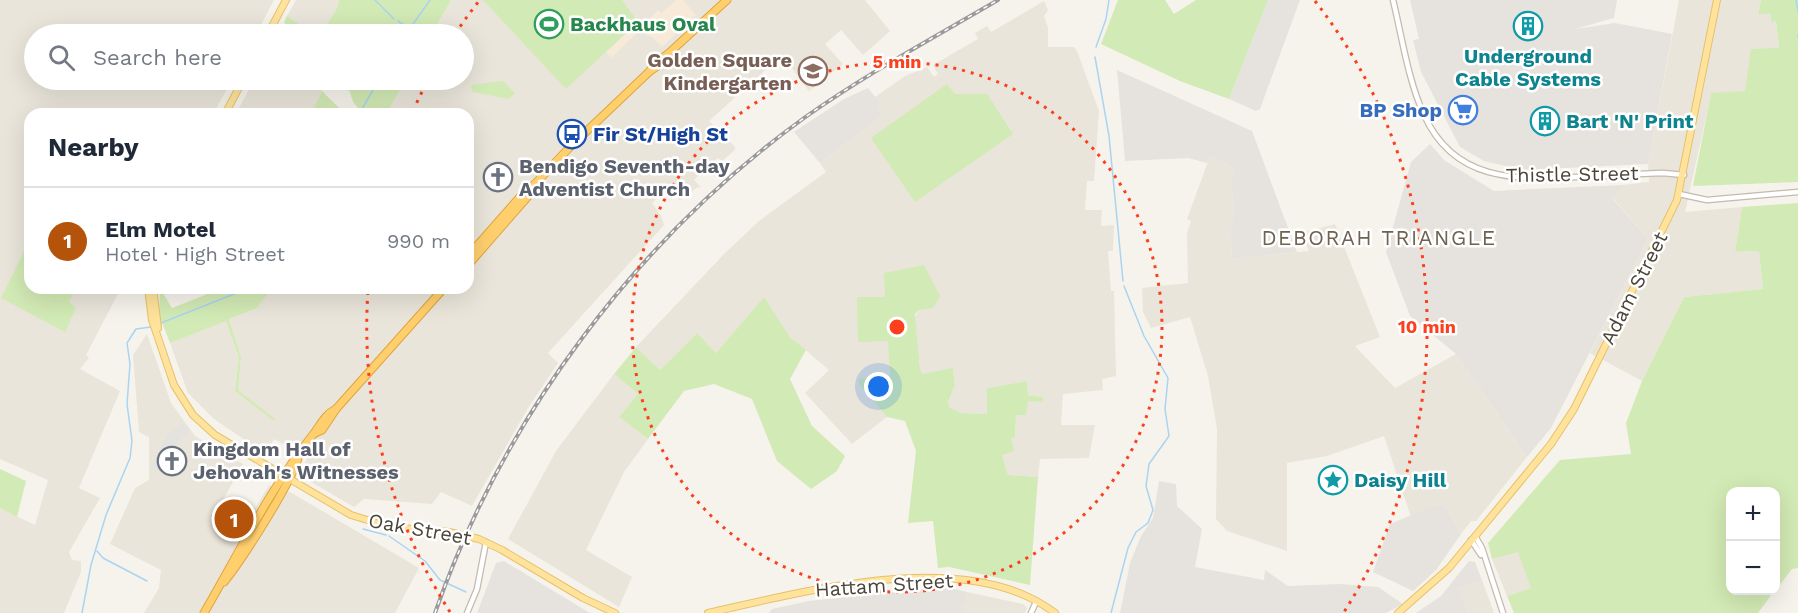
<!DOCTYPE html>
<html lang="en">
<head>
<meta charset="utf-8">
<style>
	body { margin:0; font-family:"Work Sans",sans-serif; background:#f2f2f3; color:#1f2937 }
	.controls { position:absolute; right:18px; bottom:18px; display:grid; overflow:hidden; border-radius:12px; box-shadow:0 6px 24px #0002 }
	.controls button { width:54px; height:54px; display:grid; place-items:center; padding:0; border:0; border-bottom:2px solid #e0e1e3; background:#fff; color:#1f2937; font:30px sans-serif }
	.you { position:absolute; left:879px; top:387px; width:21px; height:21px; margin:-15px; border:4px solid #fff; border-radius:50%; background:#1a73e8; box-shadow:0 0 0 9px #1a73e833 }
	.badge { display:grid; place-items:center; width:39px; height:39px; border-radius:50%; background:#b45309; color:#fff; font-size:20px; font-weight:700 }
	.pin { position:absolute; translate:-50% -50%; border:3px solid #fff; box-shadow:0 2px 6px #0006 }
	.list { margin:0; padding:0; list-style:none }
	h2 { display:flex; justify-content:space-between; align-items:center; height:78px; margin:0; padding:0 24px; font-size:26px }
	h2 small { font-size:20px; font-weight:400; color:#747a83 }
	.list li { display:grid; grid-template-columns:39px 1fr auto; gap:18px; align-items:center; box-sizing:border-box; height:108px; padding:0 24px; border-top:2px solid #e0e1e3 }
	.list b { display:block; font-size:22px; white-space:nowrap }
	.list p { margin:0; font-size:20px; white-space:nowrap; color:#747a83 }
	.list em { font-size:20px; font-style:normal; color:#747a83 }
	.icon { flex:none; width:33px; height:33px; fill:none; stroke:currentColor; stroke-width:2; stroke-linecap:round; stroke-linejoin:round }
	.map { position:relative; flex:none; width:1798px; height:613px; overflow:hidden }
	.search { position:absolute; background:#fff; box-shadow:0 6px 24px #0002; left:24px; top:24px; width:450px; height:66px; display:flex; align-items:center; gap:15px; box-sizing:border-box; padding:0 21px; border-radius:33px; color:#747a83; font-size:22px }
	.panel { position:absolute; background:#fff; box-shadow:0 6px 24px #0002; left:24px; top:108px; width:450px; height:186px; border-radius:18px }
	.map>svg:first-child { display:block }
	.residential { fill:#eae5da }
	.commercial { fill:#f7ead8 }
	.industrial { fill:#e6e2dd }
	.education { fill:#efe8d6 }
	.green { fill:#d2eab5 }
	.parking { fill:#e5e3e0 }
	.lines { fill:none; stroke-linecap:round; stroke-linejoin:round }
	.stream { stroke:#a9d4f2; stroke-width:1.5 }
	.minor-casing { stroke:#c2bbae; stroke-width:7 }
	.major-casing { stroke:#e6c16a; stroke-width:8 }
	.highway-casing { stroke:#e0a43c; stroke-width:9 }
	.minor { stroke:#fff; stroke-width:4.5 }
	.major { stroke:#ffe39c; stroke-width:6 }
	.highway { stroke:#ffcf6e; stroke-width:7 }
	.rail-casing { stroke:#9a9a9a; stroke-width:4 }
	.rail { stroke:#fff; stroke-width:1.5; stroke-dasharray:4.5; stroke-linecap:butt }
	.ring { fill:none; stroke:#fc3f1d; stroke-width:3; stroke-dasharray:3 6 }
	.labels { text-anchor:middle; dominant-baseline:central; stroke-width:5; stroke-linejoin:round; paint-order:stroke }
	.leisure-label { font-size:20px; font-weight:bold; fill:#27864d; stroke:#fff; text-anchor:start }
	.culture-label { font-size:20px; font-weight:bold; fill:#0d838f; stroke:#fff; text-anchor:start }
	.education-label { font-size:20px; font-weight:bold; fill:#785e54; stroke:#fff; text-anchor:end }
	.shop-label { font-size:20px; font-weight:bold; fill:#366cbe; stroke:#fff; text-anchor:end }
	.transit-label { font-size:20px; font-weight:bold; fill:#164399; stroke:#fff; text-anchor:start }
	.worship-label { font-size:20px; font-weight:bold; fill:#5b616d; stroke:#fff; text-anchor:start }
	.street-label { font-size:20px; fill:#4b4439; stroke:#fff }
	.neighbourhood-label { font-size:21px; letter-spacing:1.5px; fill:#6e6250; stroke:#fff }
	.centre { fill:#fc3f1d; stroke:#fff; stroke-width:3 }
	.ring-label { font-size:18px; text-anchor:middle; font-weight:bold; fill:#fc3f1d; stroke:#fff; stroke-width:5; stroke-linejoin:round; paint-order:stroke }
</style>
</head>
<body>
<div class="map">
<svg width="1798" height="613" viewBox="0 0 1798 613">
	<rect width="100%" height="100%" fill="#f6f3ec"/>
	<!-- residential -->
	<g class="residential">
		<path d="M0 0H274L256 34H34V80H232L213 114H30V288H121L86 355 89 358 80 369 120 391 79 488 100 498 69 552 72 560 81 561V572L64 613H0V508L35 525 48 480 0 459Z"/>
		<path d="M296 0H339L337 8 323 31 308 30 287 16Z"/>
		<path d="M451 0H865L890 31 863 55 841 30 825 44 843 64 809 91 782 55 709 121 735 147 734 151 722 161 718 158 707 167 694 180 701 187 696 188 680 201 668 188 652 203 661 216 664 225 548 353 558 363 528 408 472 506 441 492 432 504 364 499 354 507 299 475 308 457 274 439 265 454 214 419 188 393 170 343 226 320 239 357 235 391 275 420 238 390 241 357 229 319 257 308 272 288H468V114H386L406 80H464V34H432Z"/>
		<path d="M1679 0H1761L1758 13 1771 14 1776 21 1779 49H1752L1745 91 1711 94 1685 212 1742 207 1735 252 1759 251 1763 289 1684 297 1642 381 1590 353 1648 239 1613 198 1623 185 1649 182 1648 164Z"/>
		<path d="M1044 1 1048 10 1044 16 1048 28V47H1074L1077 51 1099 111 1094 181H1087L1085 210H1102L1101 226 1114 225 1113 251H1108L1111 291H1114L1116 376 1102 379 1103 390 1063 394 1061 425H1095L1089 458 1040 459 1038 477 1008 475 1002 455 1011 438 1015 437 1016 415 1027 400 1043 402V397L1028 395 1027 381 987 388V414L960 413 949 407 948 402 955 385 953 369 922 374 920 368 915 317 919 310 924 265 889 341 890 378 860 384 887 417 852 444 805 393 829 370 790 337 764 298 716 353 697 333 660 370 636 347 724 254 759 221 826 172 820 163 883 115 878 107 881 104 875 97 905 76 927 67 934 77 938 74 933 65 978 39 975 33 987 26 991 32Z"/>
		<path d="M254 80H311L322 91 311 114H236Z"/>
		<path d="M1210 156 1236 167 1231 179 1234 209 1230 232 1232 259 1309 251 1302 233 1335 224 1380 337 1355 346 1395 388 1456 354 1527 457 1476 521H1471L1461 534 1444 505 1438 504 1411 517 1384 436 1327 456 1287 463V551L1227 531 1216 519 1217 429 1208 376 1190 317 1151 328 1143 312 1142 288 1188 283 1187 233 1191 221 1187 219Z"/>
		<path d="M147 334 171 403 195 436 243 464 224 498 251 515 269 485 290 492 419 568 395 613H144L159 588 161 570 110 544 135 488 149 480V437L139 432 133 355Z"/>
		<path d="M614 374 638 394 619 417 648 439 624 472 586 550 632 577 619 607 508 539 556 451Z"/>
		<path d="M1518 551 1532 588 1507 596 1492 559Z"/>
		<path d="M1482 580 1494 613H1467L1459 588Z"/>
		<path d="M967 592 1023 604 1027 608 1025 613H962L960 604 964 605Z"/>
	</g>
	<!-- commercial -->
	<path class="commercial" d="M676 0H683L696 15 662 47 652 37 639 31 611 58 606 52 638 22 642 27 658 10 661 13Z"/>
	<!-- industrial -->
	<g class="industrial">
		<path d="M1268 0H1300L1260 109 1256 111 1229 99Z"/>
		<path d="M1410 0H1617L1614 18 1575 29 1615 23 1672 34 1648 164 1523 170 1484 161 1460 147 1421 72 1413 40 1419 39Z"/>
		<path d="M1117 70 1252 131 1297 252 1232 259 1230 232 1234 209 1231 179 1235 167 1210 156 1207 163 1188 158 1125 161Z"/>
		<path d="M868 88 881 104 878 107 883 115 820 163 794 132 844 99Z"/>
		<path d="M1430 144 1444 160 1494 191 1623 185 1613 199 1648 239 1551 428 1527 457 1456 354 1410 316 1386 252 1411 162Z"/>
		<path d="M1159 481 1176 484 1177 506 1202 529 1195 567 1264 580 1265 570 1288 586 1340 584 1378 587 1403 604 1386 613H1120L1130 563 1141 536 1153 518Z"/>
		<path d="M1438 504 1444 505 1461 534 1436 570 1413 591 1373 572 1390 524Z"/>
		<path d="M504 561 575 604 590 613H477L496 563Z"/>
		<path d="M1469 561 1475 562 1482 580 1459 588 1467 613H1416L1441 596Z"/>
		<path d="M947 587 967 592 964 605H961L962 613H769L772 609 809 601Z"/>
	</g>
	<!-- education -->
	<path class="education" d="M815 53 832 72 809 91 795 71Z"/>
	<!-- green -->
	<g class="green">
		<path d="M339 0H451L432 34H293L284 22 287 16 308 30 323 31 337 8Z"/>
		<path d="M483 0H622L638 22 566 89Z"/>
		<path d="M1118 0H1165L1174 14 1196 0H1268L1229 99 1180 81 1101 44Z"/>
		<path d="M1761 0H1798V182L1693 186 1711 93 1745 91 1751 49 1779 48 1776 21 1771 22V14H1758Z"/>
		<path d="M339 80H406L386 114H363L353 102 350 92Z"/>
		<path d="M503 81 515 93 509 99 473 92 471 85Z"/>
		<path d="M947 84 955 94H987L1013 134 915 202 871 138Z"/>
		<path d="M322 91 339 108 353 114H311Z"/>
		<path d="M1798 203V568L1792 569 1776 590V492H1730V590H1775L1758 613H1514L1507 596 1531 588 1518 552 1492 559 1488 543 1560 460 1631 454 1626 423 1642 381 1684 297 1763 289 1759 251 1735 252 1742 207Z"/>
		<path d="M30 239V288H76L69 302 76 308 65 332 1 298Z"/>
		<path d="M924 265 940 296 933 308 919 310 915 314 920 368 922 374 953 368 955 385 948 402 949 407 961 413 987 414V388L1027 381 1028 395 1043 397V402L1028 401 1026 415H1016L1015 437 1011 439 1014 451 1002 455 1008 475 1038 477 1030 585 949 567 938 568 933 521 908 523 916 451 905 421 887 417 859 384V379L890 377 888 341 858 342 857 297H885L884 273Z"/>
		<path d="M160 288 172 308 223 288H272L257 308 229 319 241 357 238 390 275 419 274 421 235 391 239 357 226 321 170 343 159 315Z"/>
		<path d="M764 297 790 337 806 350 790 379 812 426 845 456 837 471 811 489 777 461 752 399 714 384 684 391 648 439 619 417 638 394 614 374 636 347 660 370 697 333 716 353Z"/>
		<path d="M0 469 26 481 17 517 0 508Z"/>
	</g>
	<!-- parking -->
	<path class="parking" d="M183 423 190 431 177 442 171 456 178 460 170 476 151 467 168 434Z"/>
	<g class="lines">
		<!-- stream -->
		<g class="stream">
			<path d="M375 0 394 19"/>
			<path d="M1796 0 1798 11"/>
			<path d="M398 21 409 28"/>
			<path d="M294 31 321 34"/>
			<path d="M406 34 430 0"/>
			<path d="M1798 35V37"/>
			<path d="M1096 47 1106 19 1109 0"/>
			<path d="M1095 57 1109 136 1123 281"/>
			<path d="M359 114 379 80"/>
			<path d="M161 323 249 288"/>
			<path d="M363 529 386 535"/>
			<path d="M389 536 425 561 440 580 466 592"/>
			<path d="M97 551 103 558 147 581"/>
			<path d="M82 613 91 565 106 515 130 458 132 441 127 404 130 364 127 343 136 329 151 327"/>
			<path d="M1111 613 1128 548 1136 532 1148 523 1153 510 1146 486 1149 464 1169 436 1165 409 1168 378 1144 336 1124 286"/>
		</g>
		<!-- minor casing -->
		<g class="minor-casing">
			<g id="minor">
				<path d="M1393 0C1402 37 1408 80 1424 115 1454 181 1514 180 1576 177 1605 176 1634 174 1663 173L1684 175"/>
				<path d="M1679 194 1707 200 1798 192"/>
				<path d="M1475 536 1482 548 1503 613"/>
				<path d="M1471 540 1481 555"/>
				<path d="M467 613 477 589 486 542"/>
				<path d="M1031 613 1036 602"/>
			</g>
		</g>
		<!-- major casing -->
		<g class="major-casing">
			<g id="major">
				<path d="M268 34 286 0"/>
				<path d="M225 114 243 80"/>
				<path d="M148 288 152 320 174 385 193 415 215 435 351 515 390 527 449 532 479 539 502 550 583 598 615 613"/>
				<path d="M153 288 158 328"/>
				<path d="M708 613C807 591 968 546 1055 613"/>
				<path d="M1398 613 1449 568 1551 444 1574 409 1677 200 1717 0"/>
			</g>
		</g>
		<!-- highway casing -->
		<g class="highway-casing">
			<g id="highway">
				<path d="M650 71 665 61 669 53"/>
				<path d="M468 256 526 190 534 185 569 148 650 71 653 65 669 53 727 0"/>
				<path d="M468 265 531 193 534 185"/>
				<path d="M315 433 322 430 336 409"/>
				<path d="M224 582C239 564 299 472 299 453"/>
				<path d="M204 613C239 553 269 490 312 436 320 426 324 415 336 409L444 288"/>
			</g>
		</g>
		<!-- minor -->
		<use href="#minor" class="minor"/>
		<!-- major -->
		<use href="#major" class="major"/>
		<!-- highway -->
		<use href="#highway" class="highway"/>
		<!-- rail casing -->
		<g class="rail-casing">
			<path id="rail" d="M435 613C503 418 637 239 804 118 866 74 933 38 998 0"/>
		</g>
		<!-- rail -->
		<use href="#rail" class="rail"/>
	</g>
	<!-- distance rings -->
	<g class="ring">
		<circle cx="897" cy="327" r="265"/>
		<path d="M450 612A530 530 0 0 1 368 290M413 111A530 530 0 0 1 427 82M455 34A530 530 0 0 1 479 1M1315 1A530 530 0 0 1 1344 612"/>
	</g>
	<!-- icons -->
	<defs>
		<g id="stadium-ring" transform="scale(1.5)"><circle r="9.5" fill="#fff" stroke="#2e9e5b" stroke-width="1.5"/><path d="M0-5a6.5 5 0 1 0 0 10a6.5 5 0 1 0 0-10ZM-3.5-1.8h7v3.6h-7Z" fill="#2e9e5b"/></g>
		<g id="building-ring" transform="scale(1.5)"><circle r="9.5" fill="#fff" stroke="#0f9aa8" stroke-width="1.5"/><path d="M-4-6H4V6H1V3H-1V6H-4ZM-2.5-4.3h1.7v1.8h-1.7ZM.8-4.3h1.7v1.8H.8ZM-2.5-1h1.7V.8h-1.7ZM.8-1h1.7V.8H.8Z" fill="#0f9aa8"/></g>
		<g id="school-ring" transform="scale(1.5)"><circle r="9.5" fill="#fff" stroke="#8d6e63" stroke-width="1.5"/><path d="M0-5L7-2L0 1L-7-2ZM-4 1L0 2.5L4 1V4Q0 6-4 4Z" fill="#8d6e63"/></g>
		<g id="supermarket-ring" transform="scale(1.5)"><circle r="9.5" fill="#fff" stroke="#3f7fe0" stroke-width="1.5"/><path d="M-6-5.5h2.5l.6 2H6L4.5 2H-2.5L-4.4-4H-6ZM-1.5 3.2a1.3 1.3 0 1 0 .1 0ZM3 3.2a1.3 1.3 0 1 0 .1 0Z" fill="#3f7fe0"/></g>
		<g id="bus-ring" transform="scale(1.5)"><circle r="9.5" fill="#fff" stroke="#1a4fb4" stroke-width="1.5"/><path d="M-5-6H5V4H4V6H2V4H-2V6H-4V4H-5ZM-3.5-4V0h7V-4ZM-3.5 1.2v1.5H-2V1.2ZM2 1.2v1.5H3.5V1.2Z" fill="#1a4fb4"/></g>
		<g id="church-ring" transform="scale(1.5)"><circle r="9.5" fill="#fff" stroke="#6b7280" stroke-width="1.5"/><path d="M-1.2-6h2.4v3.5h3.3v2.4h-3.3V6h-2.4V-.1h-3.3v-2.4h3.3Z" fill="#6b7280"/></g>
		<g id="sight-ring" transform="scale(1.5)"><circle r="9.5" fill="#fff" stroke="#0f9aa8" stroke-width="1.5"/><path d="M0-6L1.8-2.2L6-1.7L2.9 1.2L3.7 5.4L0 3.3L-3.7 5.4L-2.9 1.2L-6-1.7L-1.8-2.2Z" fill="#0f9aa8"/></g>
	</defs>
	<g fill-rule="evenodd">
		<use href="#stadium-ring" x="549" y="24"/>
		<use href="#building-ring" x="1528" y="26"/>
		<use href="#school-ring" x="813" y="71"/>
		<use href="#supermarket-ring" x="1463" y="110"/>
		<use href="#building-ring" x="1545" y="121"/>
		<use href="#bus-ring" x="572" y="134"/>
		<use href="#church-ring" x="498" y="177"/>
		<use href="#church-ring" x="172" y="461"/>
		<use href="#sight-ring" x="1333" y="480"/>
	</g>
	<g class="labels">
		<!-- leisure labels -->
		<g class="leisure-label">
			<text x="570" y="24">Backhaus Oval</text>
		</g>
		<!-- culture labels -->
		<g class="culture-label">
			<text x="1528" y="56" text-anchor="middle">Underground<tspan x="1528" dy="23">Cable Systems</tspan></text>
			<text x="1566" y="121">Bart 'N' Print</text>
			<text x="1354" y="480">Daisy Hill</text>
		</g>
		<!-- education labels -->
		<g class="education-label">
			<text x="792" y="60">Golden Square<tspan x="792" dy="23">Kindergarten</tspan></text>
		</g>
		<!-- shop labels -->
		<g class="shop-label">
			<text x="1442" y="110">BP Shop</text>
		</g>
		<!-- transit labels -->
		<g class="transit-label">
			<text x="593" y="134">Fir St/High St</text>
		</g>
		<!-- worship labels -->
		<g class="worship-label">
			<text x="519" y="166">Bendigo Seventh-day<tspan x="519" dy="23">Adventist Church</tspan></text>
			<text x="193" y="449">Kingdom Hall of<tspan x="193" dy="23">Jehovah's Witnesses</tspan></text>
		</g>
		<!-- street labels -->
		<g class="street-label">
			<text transform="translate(1572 174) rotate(-1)">Thistle Street</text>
			<text transform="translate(1634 288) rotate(-63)">Adam Street</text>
			<text transform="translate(420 529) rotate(10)">Oak Street</text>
			<text transform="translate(884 585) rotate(-4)">Hattam Street</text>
		</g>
		<!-- neighbourhood labels -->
		<g class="neighbourhood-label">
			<text x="1379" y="237">DEBORAH TRIANGLE</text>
		</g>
	</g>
	<circle cx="897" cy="327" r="9" class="centre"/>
	<g class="ring-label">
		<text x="897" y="68">5 min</text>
		<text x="1427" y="333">10 min</text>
	</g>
</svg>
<div class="controls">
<button>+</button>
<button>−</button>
</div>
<div class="you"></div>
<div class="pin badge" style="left:234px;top:519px">1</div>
<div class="search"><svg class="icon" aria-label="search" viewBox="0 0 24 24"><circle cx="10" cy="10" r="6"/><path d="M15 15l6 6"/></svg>Search here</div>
<section class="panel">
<h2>Nearby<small></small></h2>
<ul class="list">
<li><span class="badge">1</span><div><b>Elm Motel</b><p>Hotel · High Street</p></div><em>990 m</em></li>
</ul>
</section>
</div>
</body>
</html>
